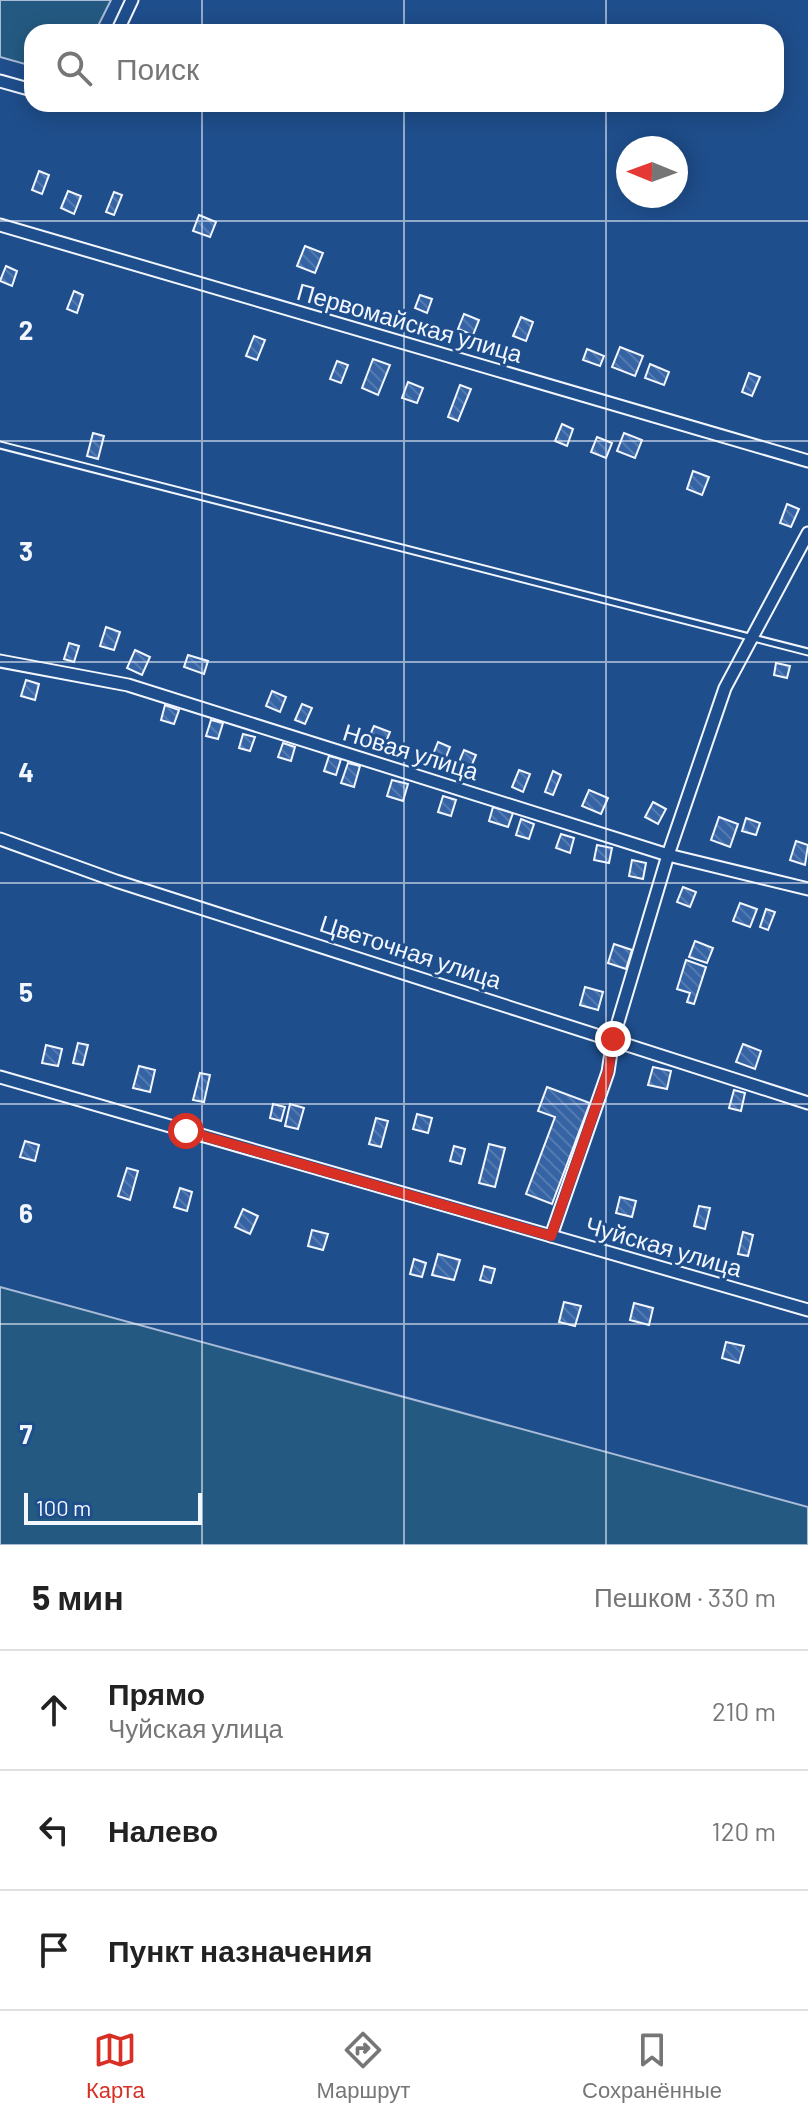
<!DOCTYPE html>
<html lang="ru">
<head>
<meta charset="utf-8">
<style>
	body { margin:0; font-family:Barlow,sans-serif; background:#f2f2f2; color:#222 }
	.compass { position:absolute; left:616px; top:136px; width:72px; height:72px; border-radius:50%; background:#fff; box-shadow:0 4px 20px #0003; rotate:271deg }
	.scale { position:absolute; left:24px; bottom:20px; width:178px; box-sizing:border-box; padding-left:8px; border:4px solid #f2f6ff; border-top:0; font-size:22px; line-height:28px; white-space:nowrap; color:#f2f6ff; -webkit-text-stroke:6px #1f4e8c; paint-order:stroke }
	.stop { position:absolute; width:24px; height:24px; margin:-18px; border:6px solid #d93025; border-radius:50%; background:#fff }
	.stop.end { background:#d93025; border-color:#fff; box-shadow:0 2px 8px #0008 }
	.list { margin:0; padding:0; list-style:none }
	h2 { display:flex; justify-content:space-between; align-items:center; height:104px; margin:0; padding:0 32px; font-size:34px }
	h2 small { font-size:26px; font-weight:400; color:#767676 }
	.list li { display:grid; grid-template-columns:52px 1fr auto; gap:24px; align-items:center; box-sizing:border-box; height:120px; padding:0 32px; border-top:2px solid #e0e0e0 }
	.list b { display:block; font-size:30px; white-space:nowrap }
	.list p { margin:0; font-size:26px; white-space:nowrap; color:#767676 }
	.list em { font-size:26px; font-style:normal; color:#767676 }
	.icon { flex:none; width:44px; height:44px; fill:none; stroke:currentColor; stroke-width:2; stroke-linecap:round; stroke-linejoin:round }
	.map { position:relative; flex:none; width:808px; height:1545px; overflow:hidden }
	.search { position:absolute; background:#fff; box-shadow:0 4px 20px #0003; left:24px; right:24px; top:24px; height:88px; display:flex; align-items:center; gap:20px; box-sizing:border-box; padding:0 28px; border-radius:24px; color:#767676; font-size:30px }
	.sheet { height:464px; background:#fff }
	nav { display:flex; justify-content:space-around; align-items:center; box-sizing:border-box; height:112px; border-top:2px solid #e0e0e0; background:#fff; font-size:22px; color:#767676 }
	nav a { display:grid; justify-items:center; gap:4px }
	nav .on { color:#d93025 }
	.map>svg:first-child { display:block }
	.grass { fill:#245a82; stroke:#a8bbd7; stroke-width:2 }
	.building { fill:url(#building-back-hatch); stroke:#f2f6ff; stroke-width:2 }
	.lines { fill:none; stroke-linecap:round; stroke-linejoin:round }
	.lane-casing { stroke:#f2f6ff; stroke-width:9 }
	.street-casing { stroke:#f2f6ff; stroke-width:15 }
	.lane { stroke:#1f4e8c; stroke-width:5 }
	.street { stroke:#1f4e8c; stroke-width:11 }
	.route { stroke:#d93025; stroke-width:10 }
	.grid { fill:none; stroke:#f2f6ff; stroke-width:2; stroke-opacity:0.55 }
	.labels { text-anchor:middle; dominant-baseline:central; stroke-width:6; stroke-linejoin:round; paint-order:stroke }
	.street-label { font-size:24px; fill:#f2f6ff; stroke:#1f4e8c }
	.grid-label { font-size:26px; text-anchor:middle; font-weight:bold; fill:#f2f6ff; stroke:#1f4e8c; stroke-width:6; stroke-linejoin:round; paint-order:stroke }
</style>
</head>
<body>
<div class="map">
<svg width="808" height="1545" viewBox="0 0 808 1545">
	<defs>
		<pattern id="building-back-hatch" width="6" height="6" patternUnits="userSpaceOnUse" patternTransform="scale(2)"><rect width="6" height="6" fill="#3563a3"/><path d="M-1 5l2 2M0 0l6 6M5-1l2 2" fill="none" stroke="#537ab1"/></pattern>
	</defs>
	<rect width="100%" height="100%" fill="#1f4e8c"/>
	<!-- grass -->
	<g class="grass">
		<path d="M0 0H111L95 32H32V66L0 57Z"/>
		<path d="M0 1287 808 1507V1545H0Z"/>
	</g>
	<!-- building -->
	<g class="building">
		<path d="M39 171 49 175 42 194 32 190Z"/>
		<path d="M68 191 81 196 74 214 61 208Z"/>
		<path d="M114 192 122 195 114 215 106 212Z"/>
		<path d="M199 215 216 222 210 237 193 231Z"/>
		<path d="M305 246 323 253 315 273 297 266Z"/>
		<path d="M6 266 17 271 12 286 0 281Z"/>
		<path d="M74 291 83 295 77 313 67 309Z"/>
		<path d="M420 295 432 299 427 313 415 308Z"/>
		<path d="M464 314 479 320 473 335 458 329Z"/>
		<path d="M521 317 533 322 526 341 513 336Z"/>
		<path d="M254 336 265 340 257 360 246 356Z"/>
		<path d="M620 347 643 356 635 376 612 367Z"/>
		<path d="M587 349 604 356 600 366 583 360Z"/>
		<path d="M373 359 390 365 378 395 362 388Z"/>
		<path d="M337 361 348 365 341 383 330 379Z"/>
		<path d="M650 364 669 372 664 385 645 378Z"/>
		<path d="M749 373 760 377 752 396 742 392Z"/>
		<path d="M408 382 423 388 417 403 402 398Z"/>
		<path d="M460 385 471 389 458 421 448 417Z"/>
		<path d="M562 424 573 429 567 446 555 441Z"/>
		<path d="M93 433 104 436 98 459 87 456Z"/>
		<path d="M624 433 642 440 635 458 617 451Z"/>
		<path d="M597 437 612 443 606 458 591 452Z"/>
		<path d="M693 471 709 477 702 495 687 489Z"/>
		<path d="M787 504 799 509 791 527 780 523Z"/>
		<path d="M106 627 120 632 114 650 100 646Z"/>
		<path d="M69 643 79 646 74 662 64 659Z"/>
		<path d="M135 650 150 657 142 675 127 668Z"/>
		<path d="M188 655 208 661 204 674 184 667Z"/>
		<path d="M776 663 790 666 787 678 774 675Z"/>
		<path d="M26 680 39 684 35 700 21 696Z"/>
		<path d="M272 691 286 697 280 712 266 706Z"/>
		<path d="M302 704 312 708 305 724 295 720Z"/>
		<path d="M165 705 179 710 174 724 161 720Z"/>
		<path d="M211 720 223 723 218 739 206 736Z"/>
		<path d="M374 726 390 732 383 749 367 742Z"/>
		<path d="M243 734 255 737 250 751 239 748Z"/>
		<path d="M438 742 450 747 442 767 430 762Z"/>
		<path d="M283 743 295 747 291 761 278 757Z"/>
		<path d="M464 750 476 755 468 774 456 769Z"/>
		<path d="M329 756 341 759 336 775 324 771Z"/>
		<path d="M348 763 360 766 354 787 341 783Z"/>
		<path d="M519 770 530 774 523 792 512 787Z"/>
		<path d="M553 771 561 775 553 795 545 792Z"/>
		<path d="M392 780 408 784 403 801 387 796Z"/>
		<path d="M589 790 608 798 601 814 582 806Z"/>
		<path d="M443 796 456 800 451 816 438 812Z"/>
		<path d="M653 802 666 809 658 824 645 817Z"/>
		<path d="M493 807 513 813 508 827 489 821Z"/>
		<path d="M719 817 738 824 730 847 711 840Z"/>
		<path d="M746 818 760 823 756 835 742 831Z"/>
		<path d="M521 819 534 824 529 839 516 835Z"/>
		<path d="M561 834 574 838 570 853 556 848Z"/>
		<path d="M796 841 808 845 805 865 790 860Z"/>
		<path d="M597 845 612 848 609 863 594 860Z"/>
		<path d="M632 860 646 863 643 879 629 876Z"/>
		<path d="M683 887 696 892 690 907 677 902Z"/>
		<path d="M740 903 757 909 750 927 733 921Z"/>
		<path d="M766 909 775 912 768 930 760 927Z"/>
		<path d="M695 941 713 948 707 963 689 957Z"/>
		<path d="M614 944 632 950 626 969 608 963Z"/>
		<path d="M686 960 706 967 694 1004 687 1002 690 993 677 989Z"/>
		<path d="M585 987 603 992 598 1010 580 1005Z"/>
		<path d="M78 1043 88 1045 83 1065 73 1063Z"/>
		<path d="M743 1044 761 1051 755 1069 736 1062Z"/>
		<path d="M46 1045 62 1049 58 1066 42 1063Z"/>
		<path d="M139 1066 155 1070 150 1092 133 1088Z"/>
		<path d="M653 1067 671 1071 667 1089 648 1085Z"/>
		<path d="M200 1073 210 1075 204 1102 193 1100Z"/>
		<path d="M547 1087 590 1103 552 1204 526 1194 555 1117 538 1111Z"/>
		<path d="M734 1090 745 1093 741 1111 729 1108Z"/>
		<path d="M273 1104 285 1107 281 1121 270 1118Z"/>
		<path d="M290 1104 304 1108 298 1129 285 1126Z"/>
		<path d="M417 1114 432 1118 428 1133 413 1129Z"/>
		<path d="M376 1118 388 1121 381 1147 369 1144Z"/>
		<path d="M25 1141 39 1145 35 1161 20 1157Z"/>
		<path d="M489 1144 505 1148 495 1187 479 1183Z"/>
		<path d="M454 1146 465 1149 461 1164 450 1161Z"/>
		<path d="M127 1168 138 1171 130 1200 118 1196Z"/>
		<path d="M180 1188 192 1192 187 1211 174 1207Z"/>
		<path d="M620 1197 636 1201 632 1217 616 1213Z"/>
		<path d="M699 1206 710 1208 705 1229 694 1226Z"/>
		<path d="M243 1209 258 1216 250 1234 235 1227Z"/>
		<path d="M312 1230 328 1234 323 1250 308 1246Z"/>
		<path d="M743 1232 753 1235 748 1256 738 1254Z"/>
		<path d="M438 1254 460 1260 454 1280 432 1275Z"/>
		<path d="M414 1259 426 1263 422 1277 410 1274Z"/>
		<path d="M484 1266 495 1269 491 1283 480 1280Z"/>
		<path d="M564 1302 581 1306 575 1326 559 1322Z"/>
		<path d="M634 1303 653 1308 649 1325 630 1320Z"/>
		<path d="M726 1342 744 1346 739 1363 722 1358Z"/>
	</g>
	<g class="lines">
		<!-- lane casing -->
		<g class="lane-casing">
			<path id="lane" d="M0 445 808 652"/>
		</g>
		<!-- street casing -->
		<g class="street-casing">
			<g id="street">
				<path d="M117 32 132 0"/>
				<path d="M0 81 32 90"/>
				<path d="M0 225 808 461"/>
				<path d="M0 661 128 685 668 855 808 889"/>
				<path d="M0 839 116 881 808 1103"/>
				<path d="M0 1077 808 1310"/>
				<path d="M551 1236 608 1072 613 1039 668 855 725 688 808 533"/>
			</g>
		</g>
		<!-- lane -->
		<use href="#lane" class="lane"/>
		<!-- street -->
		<use href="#street" class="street"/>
	</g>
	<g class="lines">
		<!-- route -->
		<path class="route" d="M186 1131 551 1236 608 1072 613 1039"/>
	</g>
	<!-- grid -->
	<path class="grid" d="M202 0V32M404 0V32M606 0V32M202 104V1545M404 104V1545M606 104V1545M0 221H808M0 441H808M0 662H808M0 883H808M0 1104H808M0 1324H808"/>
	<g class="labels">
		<!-- street labels -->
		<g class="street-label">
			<text transform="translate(410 322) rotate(16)">Первомайская улица</text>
			<text transform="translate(411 751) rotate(17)">Новая улица</text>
			<text transform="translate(411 951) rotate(18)">Цветочная улица</text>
			<text transform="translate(664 1246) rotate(16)">Чуйская улица</text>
		</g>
	</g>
	<g class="grid-label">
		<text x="26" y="340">2</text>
		<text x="26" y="561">3</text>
		<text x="26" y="782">4</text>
		<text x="26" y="1002">5</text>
		<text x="26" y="1223">6</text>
		<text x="26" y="1444">7</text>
	</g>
</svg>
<svg class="compass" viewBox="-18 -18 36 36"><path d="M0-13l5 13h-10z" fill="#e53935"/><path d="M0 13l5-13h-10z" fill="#767676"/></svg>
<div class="scale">100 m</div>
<div class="stop" style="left:186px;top:1131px"></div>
<div class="stop end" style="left:613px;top:1039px"></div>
<div class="search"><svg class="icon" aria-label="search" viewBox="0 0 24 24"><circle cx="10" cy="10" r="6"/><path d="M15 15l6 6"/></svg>Поиск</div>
</div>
<section class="sheet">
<h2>5 мин<small>Пешком · 330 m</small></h2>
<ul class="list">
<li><svg class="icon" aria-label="ahead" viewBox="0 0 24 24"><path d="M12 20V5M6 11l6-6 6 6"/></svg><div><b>Прямо</b><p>Чуйская улица</p></div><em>210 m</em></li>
<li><svg class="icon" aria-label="left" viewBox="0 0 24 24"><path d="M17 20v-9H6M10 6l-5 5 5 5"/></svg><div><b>Налево</b></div><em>120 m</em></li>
<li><svg class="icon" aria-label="arrive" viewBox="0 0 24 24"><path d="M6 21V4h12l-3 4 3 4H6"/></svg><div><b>Пункт назначения</b></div></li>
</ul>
</section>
<nav>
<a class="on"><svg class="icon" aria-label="map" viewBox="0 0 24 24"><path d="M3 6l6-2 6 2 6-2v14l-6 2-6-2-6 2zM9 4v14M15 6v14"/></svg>Карта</a>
<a><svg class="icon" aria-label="directions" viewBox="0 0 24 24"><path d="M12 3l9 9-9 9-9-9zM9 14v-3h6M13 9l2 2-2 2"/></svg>Маршрут</a>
<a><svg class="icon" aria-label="saved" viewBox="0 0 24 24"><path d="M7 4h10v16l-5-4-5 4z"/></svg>Сохранённые</a>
</nav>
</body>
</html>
